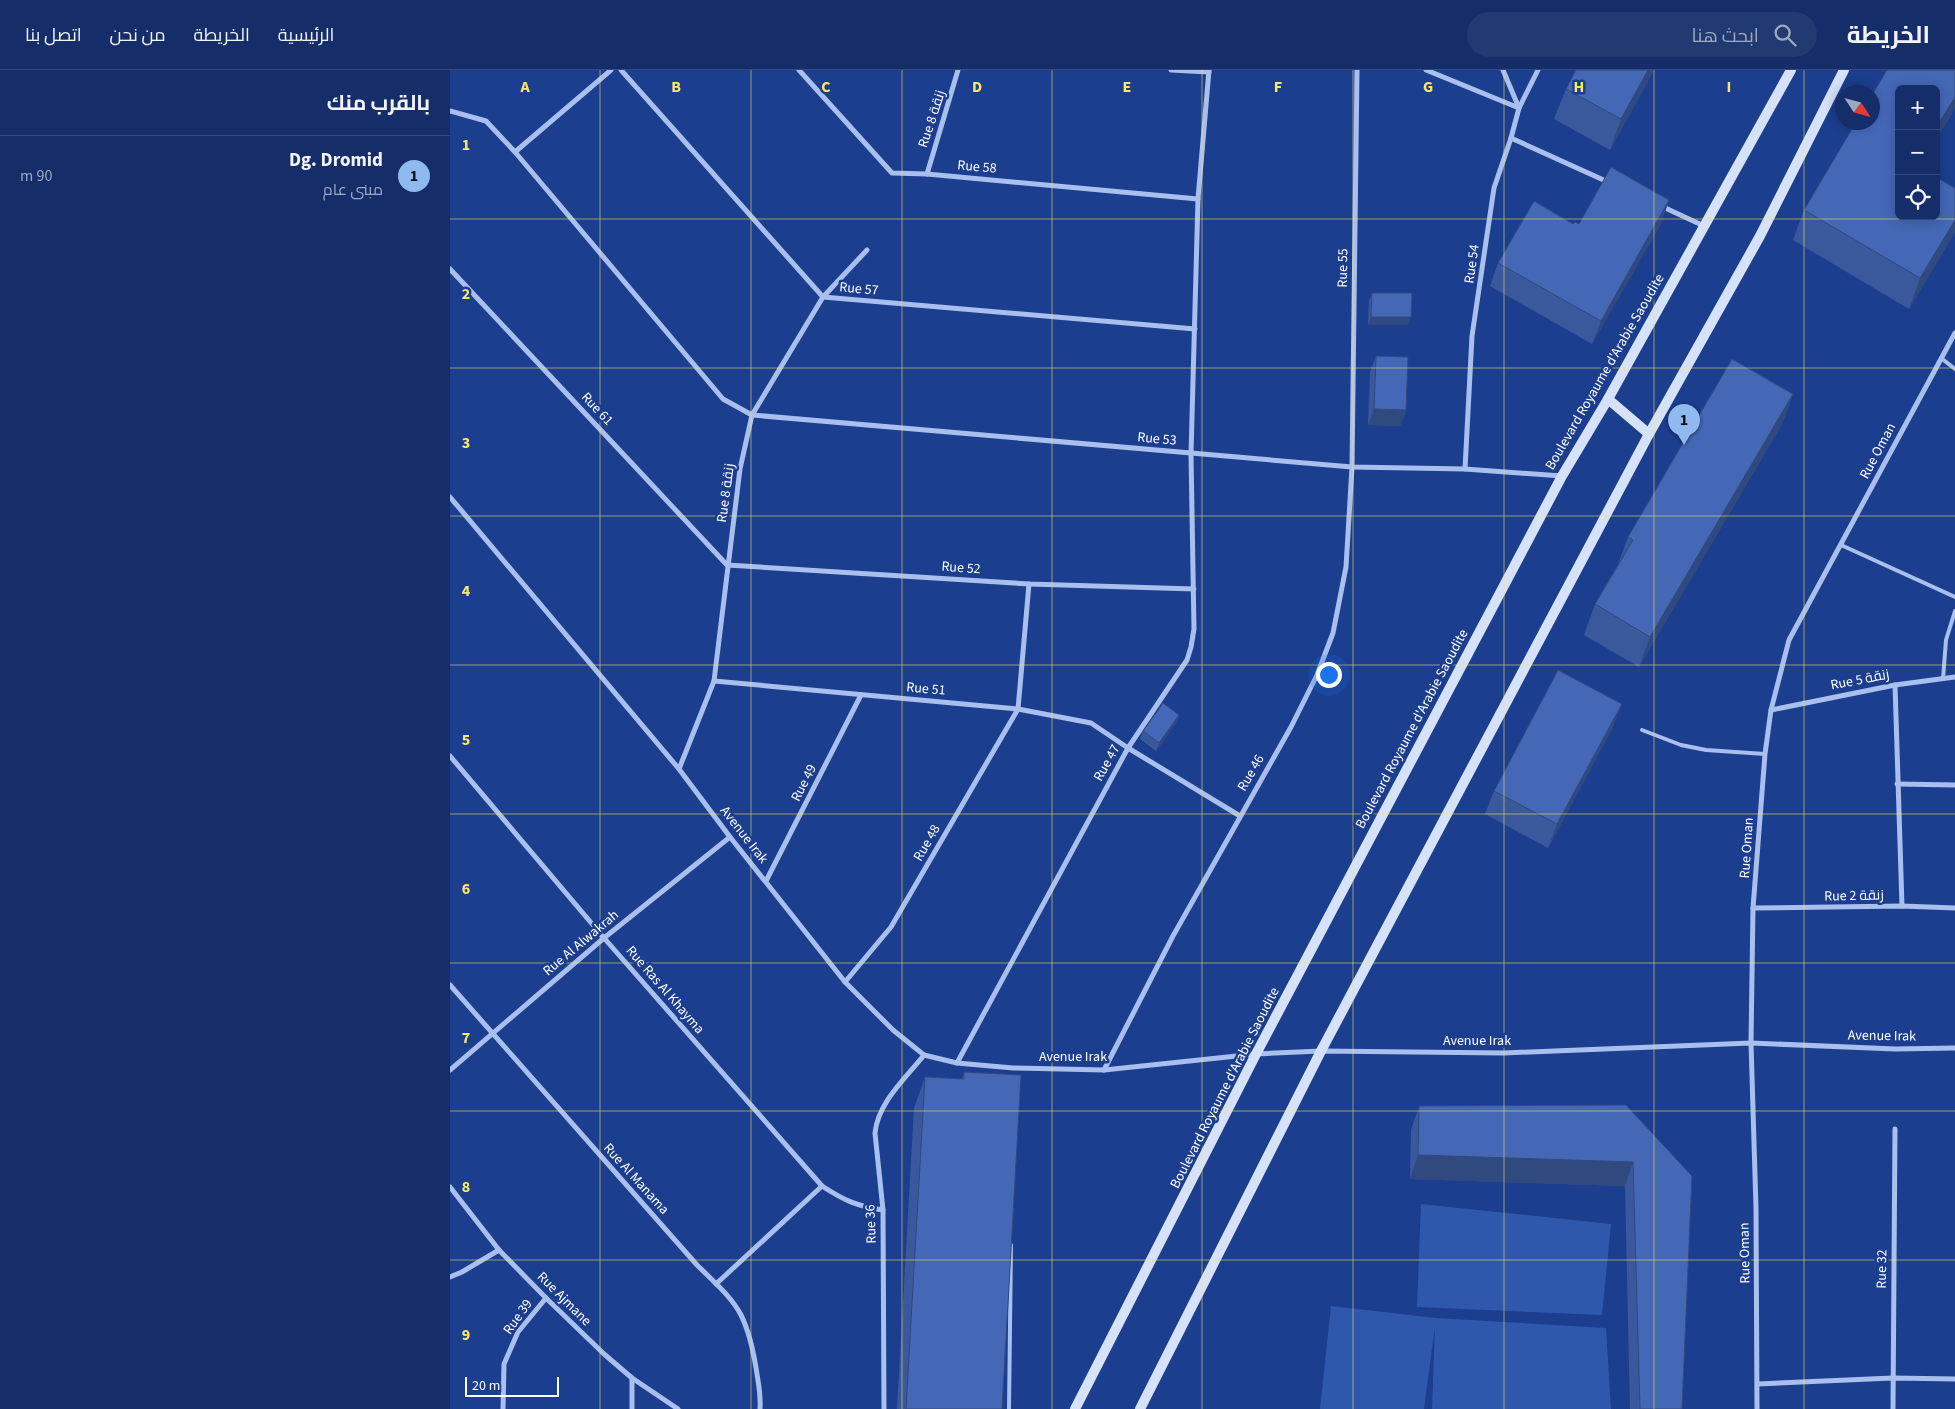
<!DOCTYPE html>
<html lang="ar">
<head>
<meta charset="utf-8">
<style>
	body { margin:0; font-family:"Source Sans 3",Cairo,sans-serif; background:#223a72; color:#f1f3f6; direction:rtl }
	.controls { position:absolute; right:15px; top:15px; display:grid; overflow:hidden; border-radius:8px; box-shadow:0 2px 12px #0003 }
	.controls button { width:45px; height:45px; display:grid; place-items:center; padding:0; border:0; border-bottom:1px solid #344a7e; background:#152e6a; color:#f1f3f6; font:25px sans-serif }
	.compass { position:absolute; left:1385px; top:15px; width:45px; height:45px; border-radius:50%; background:#152e6a; box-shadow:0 2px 12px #0003; rotate:126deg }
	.scale { position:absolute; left:15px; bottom:12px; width:94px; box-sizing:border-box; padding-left:5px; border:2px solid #fff; border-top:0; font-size:14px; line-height:18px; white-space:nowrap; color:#fff; -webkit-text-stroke:4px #1c3e8e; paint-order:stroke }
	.you { position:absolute; left:878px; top:604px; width:18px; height:18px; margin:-12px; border:4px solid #fff; border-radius:50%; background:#1a73e8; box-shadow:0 0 0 8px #1a73e833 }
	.badge { display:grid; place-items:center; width:32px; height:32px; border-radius:50%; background:#90b9f0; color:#111; font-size:16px; font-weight:700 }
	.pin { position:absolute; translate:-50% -41px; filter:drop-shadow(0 1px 2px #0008) }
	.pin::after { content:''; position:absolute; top:26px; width:18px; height:15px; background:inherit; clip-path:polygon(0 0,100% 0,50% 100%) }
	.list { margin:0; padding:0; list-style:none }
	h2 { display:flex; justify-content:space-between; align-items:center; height:65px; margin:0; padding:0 20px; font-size:21px }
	h2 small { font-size:16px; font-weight:400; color:#9da8c1 }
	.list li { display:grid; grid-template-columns:32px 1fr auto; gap:15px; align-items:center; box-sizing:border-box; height:80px; padding:0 20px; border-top:1px solid #344a7e }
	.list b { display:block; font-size:19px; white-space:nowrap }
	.list p { margin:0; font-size:16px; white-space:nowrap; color:#9da8c1 }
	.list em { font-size:16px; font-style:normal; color:#9da8c1 }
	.icon { flex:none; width:28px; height:28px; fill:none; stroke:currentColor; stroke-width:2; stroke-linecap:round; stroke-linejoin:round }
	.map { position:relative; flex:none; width:1505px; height:1339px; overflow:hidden; direction:ltr }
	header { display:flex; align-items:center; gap:30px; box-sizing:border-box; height:70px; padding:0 25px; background:#152e6a; border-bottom:1px solid #344a7e }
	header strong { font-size:24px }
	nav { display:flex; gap:28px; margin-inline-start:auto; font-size:18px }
	.search { width:350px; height:45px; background:#223a72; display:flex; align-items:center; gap:12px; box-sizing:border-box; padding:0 18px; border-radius:28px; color:#9da8c1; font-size:19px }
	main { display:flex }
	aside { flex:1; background:#152e6a }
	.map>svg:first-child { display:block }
	.green { fill:#2f57ac }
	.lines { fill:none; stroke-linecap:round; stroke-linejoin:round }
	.lane { stroke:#a9bfee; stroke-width:4 }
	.street { stroke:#a9bfee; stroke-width:5 }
	.secondary { stroke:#d6e1fa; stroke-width:10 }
	.wall { fill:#3a599d }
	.shaded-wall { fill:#30497f }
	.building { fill:#4468b6; stroke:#30497f }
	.grid { fill:none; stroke:#fee666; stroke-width:1; stroke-opacity:0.55 }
	.labels { text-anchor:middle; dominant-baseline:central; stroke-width:5; stroke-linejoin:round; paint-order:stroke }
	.street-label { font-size:14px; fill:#fff; stroke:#1c3e8e }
	.grid-label { font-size:16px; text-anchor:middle; font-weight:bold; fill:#fee666; stroke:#1c3e8e; stroke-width:5; stroke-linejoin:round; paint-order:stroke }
</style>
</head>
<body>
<header>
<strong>الخريطة</strong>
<div class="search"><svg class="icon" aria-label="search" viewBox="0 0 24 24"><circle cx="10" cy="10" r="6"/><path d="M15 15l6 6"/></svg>ابحث هنا</div>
<nav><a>الرئيسية</a><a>الخريطة</a><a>من نحن</a><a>اتصل بنا</a></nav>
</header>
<main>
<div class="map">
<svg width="1505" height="1339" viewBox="0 0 1505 1339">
	<rect width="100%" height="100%" fill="#1c3e8e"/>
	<!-- green -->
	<g class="green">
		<path d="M971 1134 1161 1154 1152 1245 967 1237Z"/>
		<path d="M881 1236 986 1248 1156 1258 1161 1339H982L985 1256 974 1339H870Z"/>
	</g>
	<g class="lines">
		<!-- lane -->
		<g class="lane">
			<path d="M1491 288 1505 299"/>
			<path d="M1391 475 1505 527"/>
			<path d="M1493 609 1496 570 1505 541"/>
			<path d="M1192 660 1231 675 1256 680 1315 684"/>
			<path d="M559 1339 561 1175"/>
		</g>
		<!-- street -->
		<g class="street">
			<path d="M171 0 373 227 745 259"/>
			<path d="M349 0 442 103 477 104 748 129"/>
			<path d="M721 0 759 2"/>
			<path d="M976 0 1069 38"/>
			<path d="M1053 0 1069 38"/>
			<path d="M0 41 36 51 65 82 273 329 302 345 902 397 1015 399 1112 406"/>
			<path d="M1061 68 1158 112"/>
			<path d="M65 82 161 0"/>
			<path d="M477 104 508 0"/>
			<path d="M1211 136 1254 156"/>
			<path d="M0 199 277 495 579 514 744 519"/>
			<path d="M1015 399 1022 266 1044 118 1061 68 1069 38 1088 0"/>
			<path d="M0 427 229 699 280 767 395 912 443 960 474 985 507 993 563 998 654 1000 806 984 871 981 1054 983 1301 973 1445 979 1505 978"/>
			<path d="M264 611 568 639 641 653 678 678 790 746"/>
			<path d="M1445 615 1452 836"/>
			<path d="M1321 640 1445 615 1505 607"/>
			<path d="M0 686 154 868 372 1116C395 1131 407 1136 433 1140"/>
			<path d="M229 699 264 611 290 399 302 345 373 227 417 180"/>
			<path d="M1447 714 1505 715"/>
			<path d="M316 811 411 625"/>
			<path d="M1303 838 1452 836 1505 838"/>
			<path d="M395 912 441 857 568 639 579 514"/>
			<path d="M0 915 247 1195C262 1210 281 1226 291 1245 300 1263 304 1284 307 1304 309 1316 311 1327 310 1339"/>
			<path d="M507 993 678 678 737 590 741 577 744 559 741 384 748 129 759 0"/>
			<path d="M0 1000 154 868 280 767"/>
			<path d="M654 1000 723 866 841 657 867 605 883 563 896 497 902 397 907 0"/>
			<path d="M0 1117 49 1180 96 1228 154 1284 182 1308 228 1339"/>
			<path d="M0 1207 12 1202 49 1180"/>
			<path d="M266 1214 372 1116"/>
			<path d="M1308 1314 1443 1308 1505 1309"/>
			<path d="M53 1339 54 1294 68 1262 96 1228"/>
			<path d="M182 1339V1308"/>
			<path d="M434 1339 433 1140 425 1063C428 1032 456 1008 474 985"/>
			<path d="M1307 1339 1306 1138 1301 973 1303 838 1315 684 1321 640 1339 570 1505 263"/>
			<path d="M1443 1339 1445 1059"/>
		</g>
		<!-- secondary -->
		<g class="secondary">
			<path d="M1158 329 1199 364"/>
			<path d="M625 1339 806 984 1112 406 1158 329 1341 0"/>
			<path d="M690 1339 871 981 1199 364 1310 166 1394 0"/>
		</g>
	</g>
	<!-- wall -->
	<g class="wall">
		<path d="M1204 0 1160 80 1104 49 1116 19Z"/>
		<path d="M1505 0V38L1486 70V19L1449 146 1505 118V162L1459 239 1343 170 1354 140Z"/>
		<path d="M1219 130 1211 154 1142 274 1040 216 1048 193 1123 154H1129Z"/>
		<path d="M922 223 958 255H918L919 231Z"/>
		<path d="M926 286 956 340 950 356 918 355 920 302Z"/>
		<path d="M1343 324 1332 354 1189 597 1134 565 1145 534 1167 497 1178 467Z"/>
		<path d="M729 645 726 653 706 681 690 669 693 661Z"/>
		<path d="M1163 657 1098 778 1035 744 1044 721Z"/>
		<path d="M514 1002 552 1339H447L464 1038 475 1007 512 1009Z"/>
		<path d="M1176 1035 1232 1339H1180L1175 1116 960 1109 961 1060 969 1036Z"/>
	</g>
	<!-- shaded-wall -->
	<g class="shaded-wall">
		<path d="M1198 0H1204L1160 80 1171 49Z"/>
		<path d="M1505 27V38L1486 70V58Z"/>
		<path d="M1219 130 1211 154 1142 274 1151 251Z"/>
		<path d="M1505 150V162L1459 239 1470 208Z"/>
		<path d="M921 247H961L958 255H918Z"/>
		<path d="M1343 324 1332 354 1189 597 1200 567Z"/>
		<path d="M924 339 956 340 950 356 918 355Z"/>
		<path d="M1172 634 1163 657 1098 778 1107 754Z"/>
		<path d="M729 645 726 653 706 681 709 673Z"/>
		<path d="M968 1085 1183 1092 1175 1116 960 1109Z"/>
	</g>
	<!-- building -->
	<g class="building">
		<path d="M1126 0H1198L1171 49 1116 19Z"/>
		<path d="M1437 0H1505V27L1486 58V19H1449V146H1486V107L1505 118V150L1470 208 1354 140 1406 52H1422V25Z"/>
		<path d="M1161 97 1219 130 1151 251 1048 193 1084 131 1123 154 1125 152 1129 154Z"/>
		<path d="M922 223H962L961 247H921Z"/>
		<path d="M926 286 958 287 956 340 924 339Z"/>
		<path d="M1282 289 1343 324 1200 567 1145 534 1183 470 1178 467Z"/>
		<path d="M1108 600 1172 634 1107 754 1044 721Z"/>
		<path d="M713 633 729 645 709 673 693 661Z"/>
		<path d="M514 1002 571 1005 552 1339H456L475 1007 514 1009Z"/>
		<path d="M1176 1035 1242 1106 1232 1339H1190L1183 1092 968 1085 969 1036Z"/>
	</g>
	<!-- grid -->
	<path class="grid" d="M150 0V1339M301 0V1339M452 0V1339M602 0V1339M752 0V1339M903 0V1339M1054 0V1339M1204 0V1339M1354 0V1339M0 149H1505M0 298H1505M0 446H1505M0 595H1505M0 744H1505M0 893H1505M0 1041H1505M0 1190H1505"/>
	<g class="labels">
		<!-- street labels -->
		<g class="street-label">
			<text transform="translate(482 49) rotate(-72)">Rue 8 زنقة</text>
			<text transform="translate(527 97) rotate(5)">Rue 58</text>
			<text transform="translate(1022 194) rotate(-82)">Rue 54</text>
			<text transform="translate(893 198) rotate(-89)">Rue 55</text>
			<text transform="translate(409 219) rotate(5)">Rue 57</text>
			<text transform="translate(1155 302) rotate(-60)">Boulevard Royaume d'Arabie Saoudite</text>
			<text transform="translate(147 339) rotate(47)">Rue 61</text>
			<text transform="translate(707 369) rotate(5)">Rue 53</text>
			<text transform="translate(1428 381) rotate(-62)">Rue Oman</text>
			<text transform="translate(276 423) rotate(-82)">Rue 8 زنقة</text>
			<text transform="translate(511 498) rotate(4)">Rue 52</text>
			<text transform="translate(1410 610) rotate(-11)">Rue 5 زنقة</text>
			<text transform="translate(476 619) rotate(5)">Rue 51</text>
			<text transform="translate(962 659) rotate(-62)">Boulevard Royaume d'Arabie Saoudite</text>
			<text transform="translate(657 693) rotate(-61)">Rue 47</text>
			<text transform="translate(801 703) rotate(-60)">Rue 46</text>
			<text transform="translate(354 713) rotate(-63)">Rue 49</text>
			<text transform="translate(294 765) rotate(52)">Avenue Irak</text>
			<text transform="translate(477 773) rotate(-60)">Rue 48</text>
			<text transform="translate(1297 778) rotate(-86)">Rue Oman</text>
			<text transform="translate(1404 826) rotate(-1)">Rue 2 زنقة</text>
			<text transform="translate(131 873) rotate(-40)">Rue Al Alwakrah</text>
			<text transform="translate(215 920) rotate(49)">Rue Ras Al Khayma</text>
			<text transform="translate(1432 966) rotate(1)">Avenue Irak</text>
			<text x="1027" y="971">Avenue Irak</text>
			<text x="623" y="987">Avenue Irak</text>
			<text transform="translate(775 1018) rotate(-63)">Boulevard Royaume d'Arabie Saoudite</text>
			<text transform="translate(186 1109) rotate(48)">Rue Al Manama</text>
			<text transform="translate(421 1154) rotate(-92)">Rue 36</text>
			<text transform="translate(1295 1183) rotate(-91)">Rue Oman</text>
			<text transform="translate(1432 1199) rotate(-89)">Rue 32</text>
			<text transform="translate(114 1229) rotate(45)">Rue Ajmane</text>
			<text transform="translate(68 1247) rotate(-55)">Rue 39</text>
		</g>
	</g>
	<g class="grid-label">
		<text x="75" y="22">A</text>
		<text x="226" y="22">B</text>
		<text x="376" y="22">C</text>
		<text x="527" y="22">D</text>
		<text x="677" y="22">E</text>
		<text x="828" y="22">F</text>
		<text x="978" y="22">G</text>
		<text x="1129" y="22">H</text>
		<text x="1279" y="22">I</text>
		<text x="16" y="80">1</text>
		<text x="16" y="229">2</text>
		<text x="16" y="378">3</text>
		<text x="16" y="526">4</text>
		<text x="16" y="675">5</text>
		<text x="16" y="824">6</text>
		<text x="16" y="973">7</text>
		<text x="16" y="1122">8</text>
		<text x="16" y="1270">9</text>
	</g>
</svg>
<div class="controls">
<button>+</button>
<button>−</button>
<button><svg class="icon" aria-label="locate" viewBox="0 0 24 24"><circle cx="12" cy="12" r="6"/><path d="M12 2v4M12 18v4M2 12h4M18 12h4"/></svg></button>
</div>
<svg class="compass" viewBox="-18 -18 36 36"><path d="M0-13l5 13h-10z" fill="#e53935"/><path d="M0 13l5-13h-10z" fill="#9da8c1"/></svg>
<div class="scale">20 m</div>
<div class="you"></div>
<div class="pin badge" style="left:1234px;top:375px">1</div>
</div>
<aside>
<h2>بالقرب منك<small></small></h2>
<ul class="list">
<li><span class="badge">1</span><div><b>Dg. Dromid</b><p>مبنى عام</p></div><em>90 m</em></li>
</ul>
</aside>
</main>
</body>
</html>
